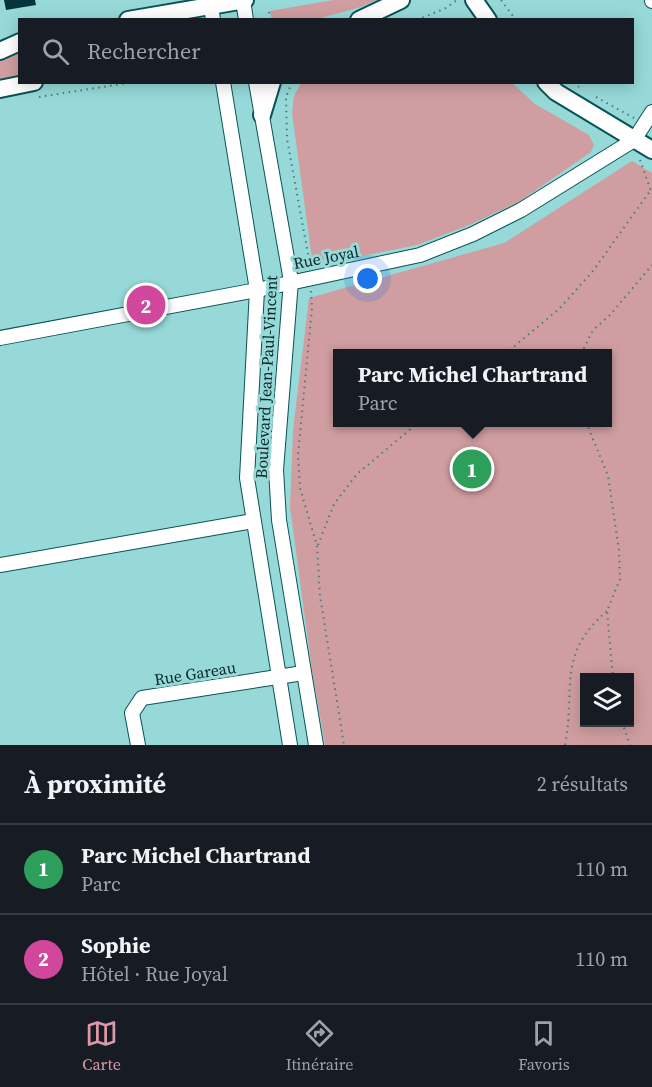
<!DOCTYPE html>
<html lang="fr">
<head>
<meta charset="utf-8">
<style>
	body { margin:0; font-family:"Source Serif 4",serif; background:#20242c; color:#f1f3f6 }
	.controls { position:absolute; right:18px; bottom:18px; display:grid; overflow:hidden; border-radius:0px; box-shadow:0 3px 15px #0003 }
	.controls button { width:54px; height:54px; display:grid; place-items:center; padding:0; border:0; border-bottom:2px solid #363941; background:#171b24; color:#f1f3f6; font:30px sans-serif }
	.you { position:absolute; left:368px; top:279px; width:21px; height:21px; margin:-15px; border:4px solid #fff; border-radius:50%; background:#1a73e8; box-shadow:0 0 0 9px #1a73e833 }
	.badge { display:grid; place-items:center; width:39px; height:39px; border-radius:50%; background:#da99a7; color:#fff; font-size:20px; font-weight:700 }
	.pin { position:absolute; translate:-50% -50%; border:3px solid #fff; box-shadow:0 2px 6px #0006 }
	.popup { position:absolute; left:333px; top:349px; width:279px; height:78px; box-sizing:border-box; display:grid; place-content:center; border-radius:0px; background:#171b24; filter:drop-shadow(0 2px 4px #0005); font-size:20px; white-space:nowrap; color:#9ea1a6 }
	.popup b { font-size:22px; color:#f1f3f6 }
	.popup::after { content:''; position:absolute; left:50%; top:100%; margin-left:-12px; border:12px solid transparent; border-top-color:#171b24 }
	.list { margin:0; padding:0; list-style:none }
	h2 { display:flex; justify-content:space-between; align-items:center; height:78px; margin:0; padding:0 24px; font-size:26px }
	h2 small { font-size:20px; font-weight:400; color:#9ea1a6 }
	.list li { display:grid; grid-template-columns:39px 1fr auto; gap:18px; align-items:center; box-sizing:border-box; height:90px; padding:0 24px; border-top:2px solid #363941 }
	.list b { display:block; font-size:22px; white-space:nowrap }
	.list p { margin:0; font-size:20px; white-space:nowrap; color:#9ea1a6 }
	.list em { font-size:20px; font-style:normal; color:#9ea1a6 }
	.icon { flex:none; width:33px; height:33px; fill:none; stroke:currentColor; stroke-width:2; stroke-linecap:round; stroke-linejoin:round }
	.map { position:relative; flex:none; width:652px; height:745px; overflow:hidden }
	.search { position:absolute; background:#171b24; box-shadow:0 3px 15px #0003; left:18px; right:18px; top:18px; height:66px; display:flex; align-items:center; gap:15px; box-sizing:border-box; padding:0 21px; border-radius:0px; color:#9ea1a6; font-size:22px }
	.sheet { height:258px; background:#171b24 }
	nav { display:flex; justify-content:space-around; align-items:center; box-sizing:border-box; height:84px; border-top:2px solid #363941; background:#171b24; font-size:16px; color:#9ea1a6 }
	nav a { display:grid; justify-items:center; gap:3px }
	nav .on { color:#da99a7 }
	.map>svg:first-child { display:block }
	.green { fill:#d09ea0; fill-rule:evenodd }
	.building { fill:#06343e }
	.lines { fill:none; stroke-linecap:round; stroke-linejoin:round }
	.minor-casing { stroke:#075455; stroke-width:16 }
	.major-casing { stroke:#075455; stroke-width:20 }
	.path { stroke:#4c7b7b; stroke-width:2; stroke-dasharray:1.5 4.5; stroke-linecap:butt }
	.minor { stroke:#fff; stroke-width:14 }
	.major { stroke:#fff; stroke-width:16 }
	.labels { text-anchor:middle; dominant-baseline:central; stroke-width:6; stroke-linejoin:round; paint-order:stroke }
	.street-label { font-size:16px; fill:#082525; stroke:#97d9d9 }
</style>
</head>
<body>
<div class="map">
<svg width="652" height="745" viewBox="0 0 652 745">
	<rect width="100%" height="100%" fill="#97d9d9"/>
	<!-- green -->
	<g class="green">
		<path d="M333 0H377L361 7 317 19H272L270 11Z"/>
		<path d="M19 50V79L0 83V58Z"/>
		<path d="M301 83H512L535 104 589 135 594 145 591 152 520 201 472 224 417 245 313 266 292 113 294 96Z"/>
		<path d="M632 161 652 173V745H325L312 670 290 507 293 430 309 298 504 243ZM337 354H607V422H337ZM584 678H630V722H584Z"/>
	</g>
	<!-- building -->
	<path class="building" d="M4 0H35L36 5 6 10Z"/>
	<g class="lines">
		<!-- minor casing -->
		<g class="minor-casing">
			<g id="minor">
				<path d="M243 0 246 20"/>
				<path d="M652 0V1"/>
				<path d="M211 5 213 20"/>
				<path d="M223 82 257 290 247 478 290 745"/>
				<path d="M256 82 291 281 276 470 279 520 316 745"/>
				<path d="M0 338 257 290 420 255 473 234 521 210 634 140 652 112"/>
				<path d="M0 565 253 521"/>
				<path d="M138 745 132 713 142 698 303 673"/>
			</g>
		</g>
		<!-- major casing -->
		<g class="major-casing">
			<g id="major">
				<path d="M474 0 488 20"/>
				<path d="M128 20 245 0"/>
				<path d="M359 20 401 0"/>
				<path d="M0 51 20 42"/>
				<path d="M546 82 556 92 652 150"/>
				<path d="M0 89 34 82"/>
				<path d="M262 115 272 82"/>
			</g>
		</g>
		<!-- path -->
		<g class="path">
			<path d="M501 0 516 20"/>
			<path d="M269 12 270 20"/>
			<path d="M417 20 446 8 457 0"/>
			<path d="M292 82 286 97 287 139 310 265"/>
			<path d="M574 82 579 87"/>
			<path d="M39 97 134 82"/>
			<path d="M596 97 634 118"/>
			<path d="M640 160 652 194"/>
			<path d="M311 291 312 308 298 455 300 488 317 546 320 596 344 745"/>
			<path d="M505 354 559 309 593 271 650 191"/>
			<path d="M581 354 593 330 610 315 652 265"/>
			<path d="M586 422 608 476 619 550 620 579 607 611 613 678"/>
			<path d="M318 545 334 504 357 474 419 422"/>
			<path d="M622 722 630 745"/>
			<path d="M565 745C576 688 556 655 607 611"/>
		</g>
		<!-- minor -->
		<use href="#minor" class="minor"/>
		<!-- major -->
		<use href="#major" class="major"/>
	</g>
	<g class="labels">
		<!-- street labels -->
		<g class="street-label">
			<text transform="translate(326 257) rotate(-11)">Rue Joyal</text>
			<text transform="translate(266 377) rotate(-87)">Boulevard Jean-Paul-Vincent</text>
			<text transform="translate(195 673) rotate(-9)">Rue Gareau</text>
		</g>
	</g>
</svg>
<div class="controls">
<button><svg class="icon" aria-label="layers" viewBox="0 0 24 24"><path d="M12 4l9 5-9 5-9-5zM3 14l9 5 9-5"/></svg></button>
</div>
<div class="you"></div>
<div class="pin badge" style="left:472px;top:469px;background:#2e9e5b">1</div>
<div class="popup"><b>Parc Michel Chartrand</b>Parc</div>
<div class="pin badge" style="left:146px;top:305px;background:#d1479c">2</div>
<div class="search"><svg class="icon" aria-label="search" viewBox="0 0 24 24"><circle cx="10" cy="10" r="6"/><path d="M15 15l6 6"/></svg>Rechercher</div>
</div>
<section class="sheet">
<h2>À proximité<small>2 résultats</small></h2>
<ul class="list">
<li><span class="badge" style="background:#2e9e5b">1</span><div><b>Parc Michel Chartrand</b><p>Parc</p></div><em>110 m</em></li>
<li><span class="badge" style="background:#d1479c">2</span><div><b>Sophie</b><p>Hôtel · Rue Joyal</p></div><em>110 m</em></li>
</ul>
</section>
<nav>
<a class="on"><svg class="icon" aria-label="map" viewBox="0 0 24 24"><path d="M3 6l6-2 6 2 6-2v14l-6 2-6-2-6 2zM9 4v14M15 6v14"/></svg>Carte</a>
<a><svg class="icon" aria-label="directions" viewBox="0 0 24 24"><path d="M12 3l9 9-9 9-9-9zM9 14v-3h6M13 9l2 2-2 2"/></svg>Itinéraire</a>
<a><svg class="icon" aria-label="saved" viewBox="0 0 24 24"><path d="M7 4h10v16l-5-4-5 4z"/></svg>Favoris</a>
</nav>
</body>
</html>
